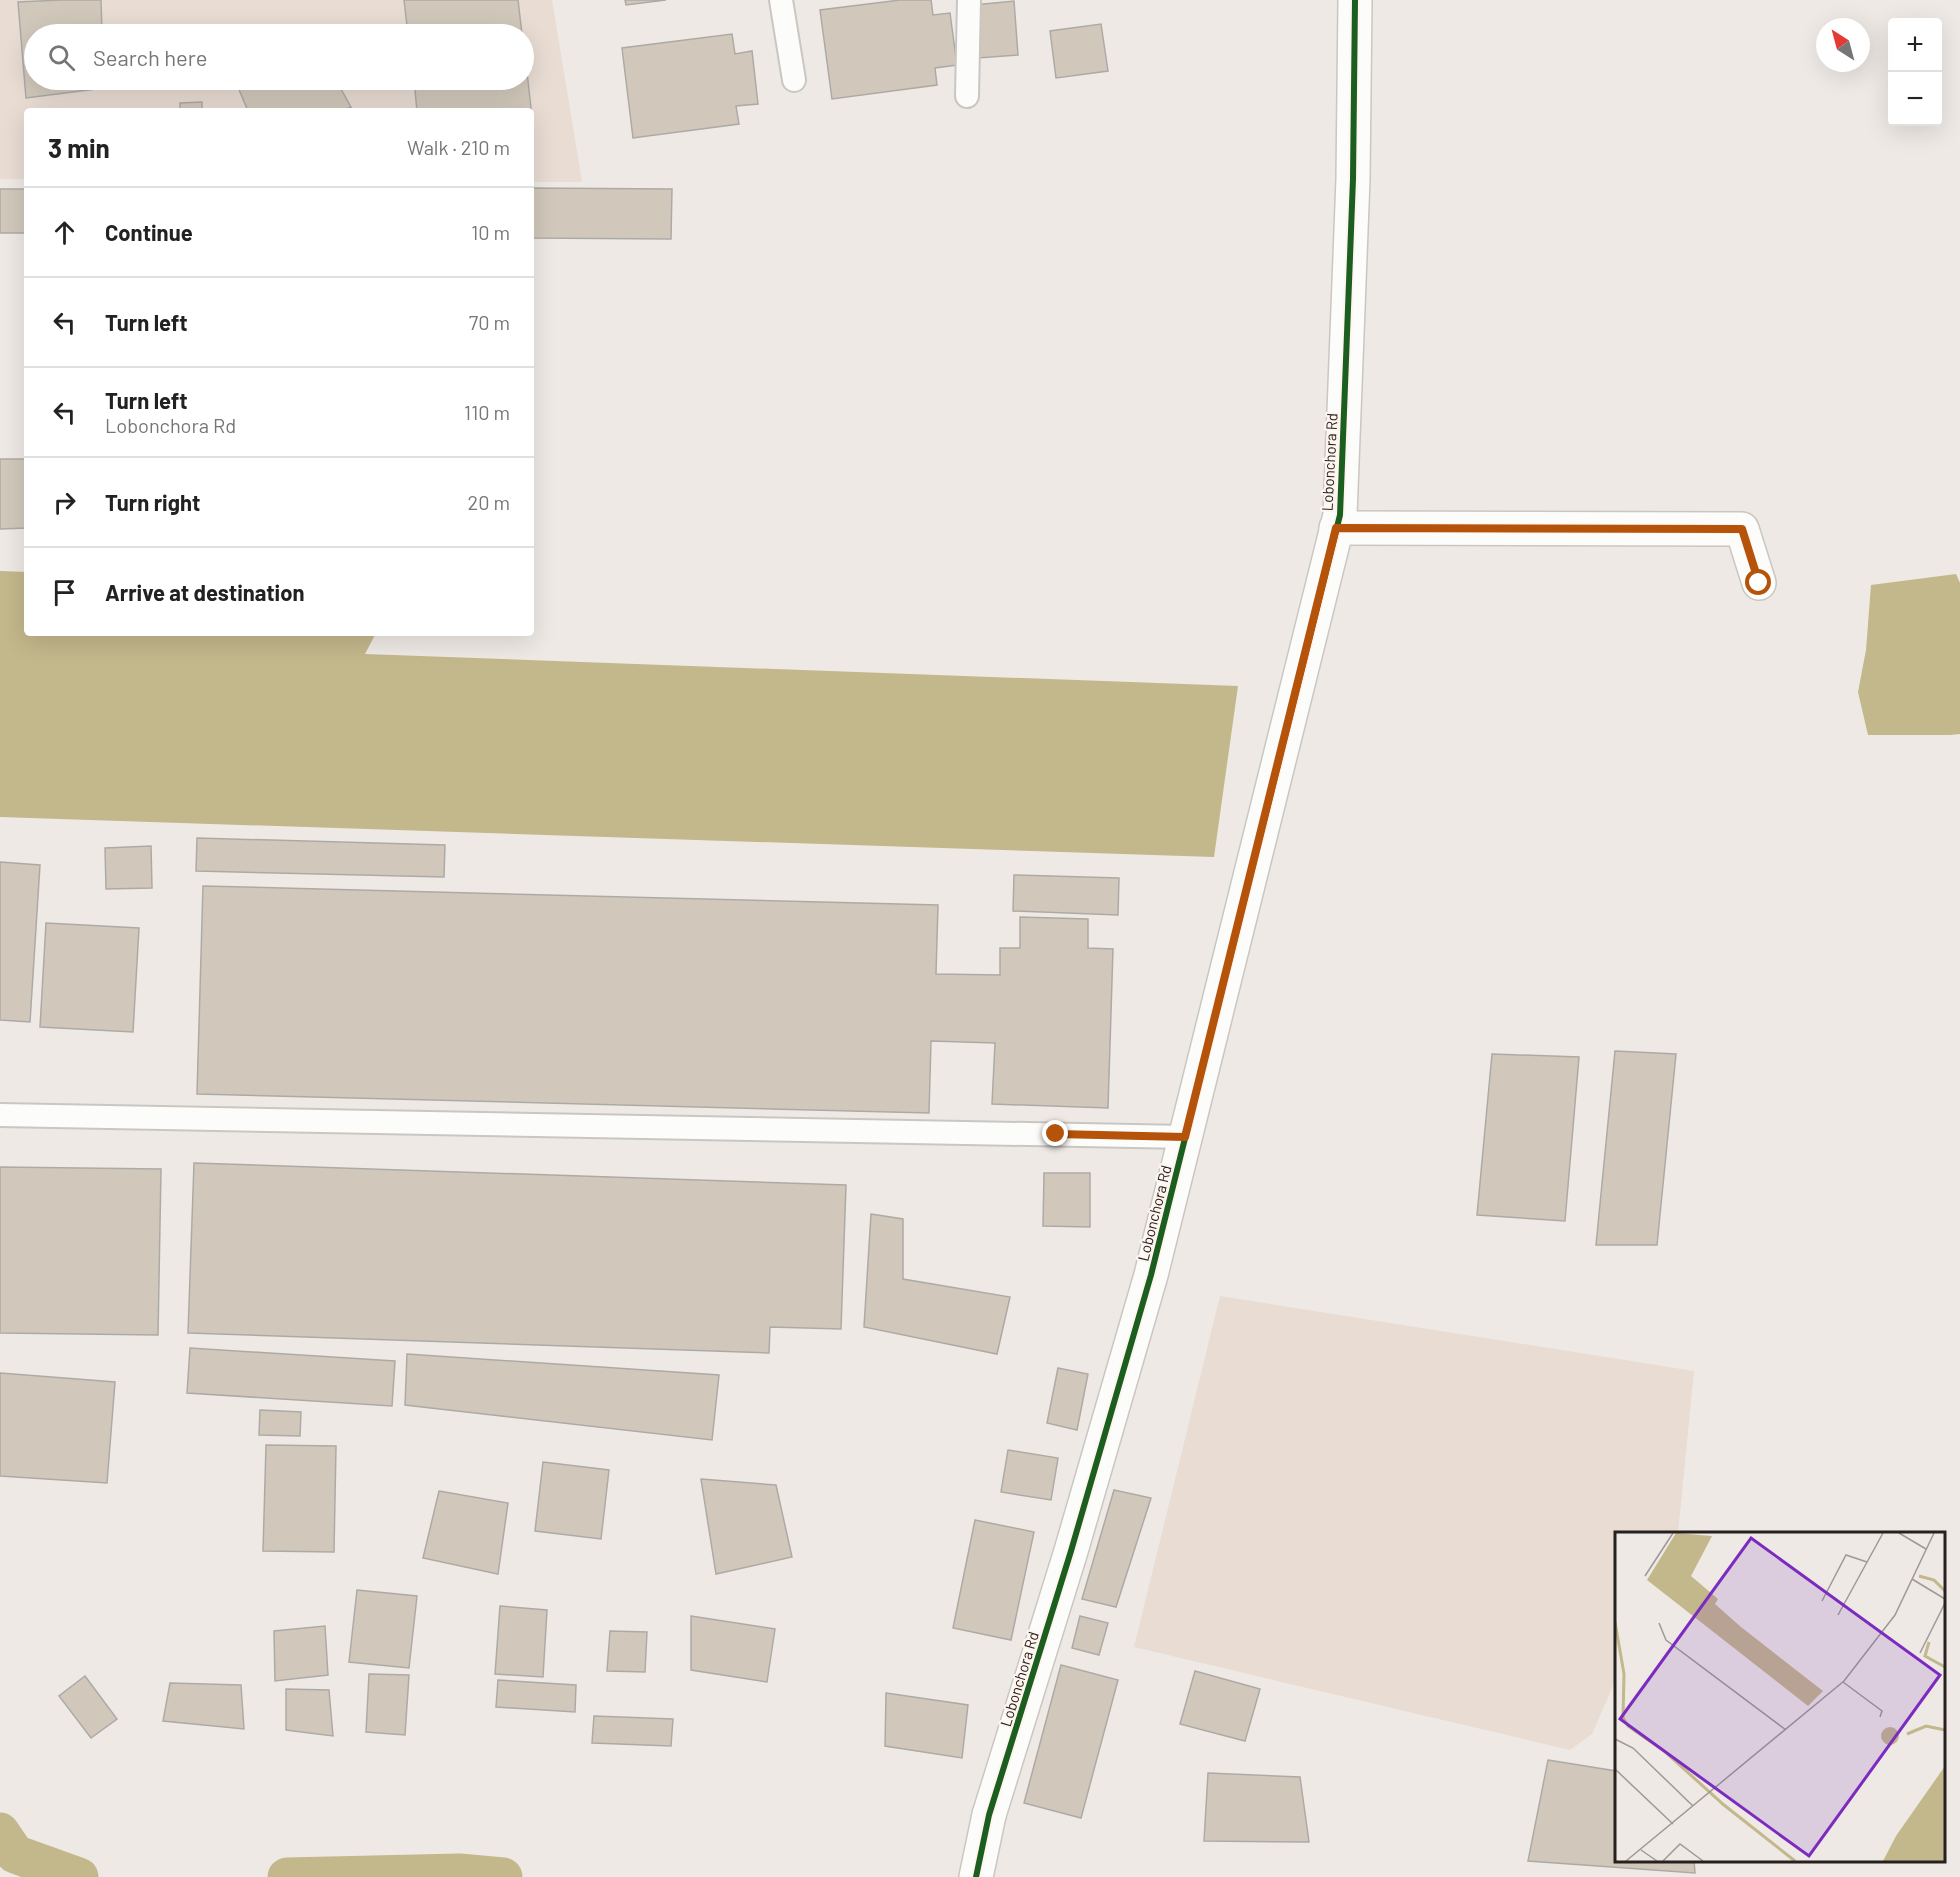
<!DOCTYPE html>
<html lang="en">
<head>
<meta charset="utf-8">
<style>
	body { margin:0; font-family:Barlow,sans-serif; background:#f2f2f2; color:#222 }
	.controls { position:absolute; right:18px; top:18px; display:grid; overflow:hidden; border-radius:6px; box-shadow:0 6px 24px #0002 }
	.controls button { width:54px; height:54px; display:grid; place-items:center; padding:0; border:0; border-bottom:2px solid #e0e0e0; background:#fff; color:#222; font:30px sans-serif }
	.compass { position:absolute; left:1816px; top:18px; width:54px; height:54px; border-radius:50%; background:#fff; box-shadow:0 6px 24px #0002; rotate:324deg }
	.stop { position:absolute; width:18px; height:18px; margin:-14px; border:4px solid #b45309; border-radius:50%; background:#fff }
	.stop.end { background:#b45309; border-color:#fff; box-shadow:0 2px 6px #0008 }
	.list { margin:0; padding:0; list-style:none }
	h2 { display:flex; justify-content:space-between; align-items:center; height:78px; margin:0; padding:0 24px; font-size:26px }
	h2 small { font-size:20px; font-weight:400; color:#767676 }
	.list li { display:grid; grid-template-columns:39px 1fr auto; gap:18px; align-items:center; box-sizing:border-box; height:90px; padding:0 24px; border-top:2px solid #e0e0e0 }
	.list b { display:block; font-size:22px; white-space:nowrap }
	.list p { margin:0; font-size:20px; white-space:nowrap; color:#767676 }
	.list em { font-size:20px; font-style:normal; color:#767676 }
	.icon { flex:none; width:33px; height:33px; fill:none; stroke:currentColor; stroke-width:2; stroke-linecap:round; stroke-linejoin:round }
	.map { position:relative; flex:none; width:1960px; height:1877px; overflow:hidden }
	.search { position:absolute; background:#fff; box-shadow:0 6px 24px #0002; left:24px; top:24px; width:510px; height:66px; display:flex; align-items:center; gap:15px; box-sizing:border-box; padding:0 21px; border-radius:33px; color:#767676; font-size:22px }
	.panel { position:absolute; background:#fff; box-shadow:0 6px 24px #0002; left:24px; top:108px; width:510px; height:528px; border-radius:6px }
	.map>svg:first-child { display:block }
	.built { fill:#e8dcd3; fill-rule:evenodd }
	.water { fill:#c3b78c }
	.lines { fill:none; stroke-linecap:round; stroke-linejoin:round }
	.canal { stroke:#c3b78c; stroke-width:39 }
	.building { fill:#d1c8bb; stroke:#adaaa6; stroke-width:1.5 }
	.service-casing { stroke:#cac6c2; stroke-width:26 }
	.minor-casing { stroke:#cac6c2; stroke-width:36 }
	.tertiary-casing { stroke:#cac6c2; stroke-width:36 }
	.service { stroke:#fcfcfb; stroke-width:22 }
	.minor { stroke:#fcfcfb; stroke-width:33 }
	.tertiary { stroke:#fcfcfb; stroke-width:33 }
	.cycleway-casing { stroke:#fff5ef; stroke-width:10 }
	.cycleway { stroke:#1b5e20; stroke-width:6 }
	.route { stroke:#b45309; stroke-width:8 }
	.labels { text-anchor:middle; dominant-baseline:central; stroke-width:4.5; stroke-linejoin:round; paint-order:stroke }
	.street-label { font-size:15px; fill:#26211e; stroke:#fff5ef }
	.inset-river { fill:none; stroke:#c3b78c; stroke-width:3 }
	.inset-road { fill:none; stroke:#9e9995; stroke-width:1.5 }
	.view { fill:#7b2cbf; fill-opacity:0.15; stroke:#7b2cbf; stroke-width:3 }
	.inset-edge { fill:none; stroke:#26211e; stroke-width:3 }
</style>
</head>
<body>
<div class="map">
<svg width="1960" height="1877" viewBox="0 0 1960 1877">
	<rect width="100%" height="100%" fill="#eee9e4"/>
	<!-- built -->
	<g class="built">
		<path d="M0 0H552L582 182H531V111H27V179H0ZM34 34H524V80H34Z"/>
		<path d="M1220 1296 1694 1371 1678 1533 1616 1534V1679L1592 1734 1570 1750 1134 1647Z"/>
	</g>
	<!-- water -->
	<g class="water">
		<path d="M0 571 27 572V633H376L365 654 1238 686 1214 857 0 817Z"/>
		<path d="M1956 574 1960 583V734L1950 735H1868L1858 692 1866 650 1871 585Z"/>
	</g>
	<g class="lines">
		<!-- canal -->
		<g class="canal">
			<path d="M0 1832 15 1854 79 1877"/>
			<path d="M287 1877 459 1873 503 1877"/>
		</g>
	</g>
	<!-- building -->
	<g class="building">
		<path d="M61 0H101L102 34H34V80H104V88L26 98 18 2Z"/>
		<path d="M404 0H518L522 34H408Z"/>
		<path d="M625 0H666L626 5Z"/>
		<path d="M900 0H931L933 15 950 13 957 65 935 68 937 85 832 99 820 10Z"/>
		<path d="M1014 1 1018 55 978 58 974 5Z"/>
		<path d="M1101 24 1108 71 1056 78 1050 31Z"/>
		<path d="M732 34 735 54 752 51 758 104 736 106 739 124 633 138 622 48Z"/>
		<path d="M524 45 533 126 531 127V111H417L414 80H524Z"/>
		<path d="M235 80H336L351 107 341 111H248Z"/>
		<path d="M202 102V111H180V103Z"/>
		<path d="M531 188 672 189 671 239 531 238Z"/>
		<rect x="0" y="189" width="27" height="44"/>
		<path d="M0 459H27V528L0 529Z"/>
		<path d="M197 838 445 845 444 877 196 871Z"/>
		<path d="M151 846 152 888 106 889 105 848Z"/>
		<path d="M0 862 40 865 30 1022 0 1020Z"/>
		<path d="M1014 875 1119 878 1118 915 1013 911Z"/>
		<path d="M203 886 938 905 936 974 1000 975V948H1020V917L1088 919V948L1113 949 1108 1108 992 1104 995 1043 931 1041 929 1113 197 1094Z"/>
		<path d="M46 923 139 928 133 1032 40 1027Z"/>
		<path d="M1615 1051 1676 1054 1657 1245H1596Z"/>
		<path d="M1492 1054 1579 1057 1565 1221 1477 1215Z"/>
		<path d="M194 1163 846 1185 841 1329 770 1327 769 1353 188 1333Z"/>
		<path d="M0 1167 161 1169 158 1335 0 1333Z"/>
		<path d="M1044 1173H1090V1227L1043 1226Z"/>
		<path d="M871 1214 903 1219V1279L1010 1297 997 1354 864 1327Z"/>
		<path d="M190 1348 395 1361 392 1406 187 1393Z"/>
		<path d="M407 1354 719 1375 712 1440 405 1405Z"/>
		<path d="M1058 1368 1088 1374 1077 1430 1047 1423Z"/>
		<path d="M0 1373 115 1382 107 1483 0 1476Z"/>
		<path d="M260 1410 301 1412 300 1436 259 1435Z"/>
		<path d="M266 1445 336 1446 334 1552 263 1551Z"/>
		<path d="M1008 1450 1058 1458 1051 1500 1001 1492Z"/>
		<path d="M543 1462 609 1470 601 1539 535 1531Z"/>
		<path d="M701 1479 776 1485 792 1557 716 1574Z"/>
		<path d="M1114 1490 1151 1498 1116 1607 1082 1599Z"/>
		<path d="M439 1491 508 1503 498 1574 423 1558Z"/>
		<path d="M975 1520 1034 1532 1011 1640 953 1628Z"/>
		<path d="M357 1590 417 1596 409 1668 349 1662Z"/>
		<path d="M500 1606 547 1610 543 1677 495 1674Z"/>
		<path d="M691 1616 775 1629 767 1682 691 1670Z"/>
		<path d="M1080 1616 1108 1623 1099 1655 1072 1648Z"/>
		<path d="M325 1626 328 1675 275 1681 274 1631Z"/>
		<path d="M610 1631 647 1632 645 1672 607 1671Z"/>
		<path d="M1061 1665 1118 1680 1081 1818 1024 1803Z"/>
		<path d="M1195 1671 1260 1689 1245 1741 1180 1724Z"/>
		<path d="M369 1674 409 1675 405 1735 366 1732Z"/>
		<path d="M85 1676 117 1719 91 1738 59 1696Z"/>
		<path d="M498 1680 576 1685 575 1712 496 1707Z"/>
		<path d="M170 1683 241 1685 244 1729 163 1721Z"/>
		<path d="M286 1689 329 1690 333 1736 286 1730Z"/>
		<path d="M886 1693 968 1705 962 1758 885 1746Z"/>
		<path d="M594 1716 673 1719 671 1746 592 1743Z"/>
		<path d="M1548 1760 1616 1771V1860H1694L1695 1873 1528 1861Z"/>
		<path d="M1208 1773 1300 1777 1309 1842 1204 1841Z"/>
	</g>
	<g class="lines">
		<!-- service casing -->
		<g class="service-casing">
			<g id="service">
				<path d="M781 0 794 80"/>
				<path d="M967 96 969 0"/>
				<path d="M0 1115 1185 1137"/>
			</g>
		</g>
		<!-- minor casing -->
		<g class="minor-casing">
			<g id="minor">
				<path d="M1336 528 1742 529 1759 583"/>
				<path d="M976 1877 989 1815"/>
			</g>
		</g>
		<!-- tertiary casing -->
		<g class="tertiary-casing">
			<path id="tertiary" d="M989 1815 1071 1551 1151 1275 1340 515 1353 179 1355 0"/>
		</g>
		<!-- service -->
		<use href="#service" class="service"/>
		<!-- minor -->
		<use href="#minor" class="minor"/>
		<!-- tertiary -->
		<use href="#tertiary" class="tertiary"/>
		<!-- cycleway casing -->
		<g class="cycleway-casing">
			<g id="cycleway">
				<path d="M1336 528 1742 529 1759 583"/>
				<path d="M976 1877 989 1815 1071 1551 1151 1275 1340 515 1353 179 1355 0"/>
			</g>
		</g>
		<!-- cycleway -->
		<use href="#cycleway" class="cycleway"/>
	</g>
	<g class="lines">
		<!-- route -->
		<path class="route" d="M1056 1134 1185 1137 1336 528 1742 529 1759 583"/>
	</g>
	<g class="labels">
		<!-- street labels -->
		<g class="street-label">
			<text transform="translate(1329 462) rotate(-87)">Lobonchora Rd</text>
			<text transform="translate(1154 1213) rotate(-76)">Lobonchora Rd</text>
			<text transform="translate(1019 1679) rotate(-73)">Lobonchora Rd</text>
		</g>
	</g>
	<!-- overview -->
	<g transform="translate(1615 1532)">
		<rect width="330" height="330" fill="#eee9e4"/>
		<path d="M61 1 97 4 76 44 103 67 100 72 126 95 208 159 193 174 32 48ZM266 204a9 9 0 1 1 18 0a9 9 0 1 1-18 0ZM330 234V329H268L281 304Z" fill="#c3b78c"/>
		<path class="inset-river" d="M304 44 319 48 330 59M0 90 9 142 8 186 13 194 49 219 109 273 180 329M314 110 310 124 330 135M292 202 311 194 330 198"/>
		<path class="inset-road" d="M284 1 311 17M30 44 58 1M297 47 330 67M207 69 231 23 252 30M223 83 268 1M44 91 51 108 171 198M305 121 330 71M228 150 267 179 265 185M0 207 18 216 78 274M1 238 58 292M26 318 42 329M11 329 229 149 280 83 319 1M48 329 65 312 88 329"/>
		<path class="view" d="M136 6 325 143 194 324 5 187Z"/>
		<rect width="330" height="330" class="inset-edge"/>
	</g>
</svg>
<div class="controls">
<button>+</button>
<button>−</button>
</div>
<svg class="compass" viewBox="-18 -18 36 36"><path d="M0-13l5 13h-10z" fill="#e53935"/><path d="M0 13l5-13h-10z" fill="#767676"/></svg>
<div class="stop" style="left:1759px;top:583px"></div>
<div class="stop end" style="left:1056px;top:1134px"></div>
<div class="search"><svg class="icon" aria-label="search" viewBox="0 0 24 24"><circle cx="10" cy="10" r="6"/><path d="M15 15l6 6"/></svg>Search here</div>
<section class="panel">
<h2>3 min<small>Walk · 210 m</small></h2>
<ul class="list">
<li><svg class="icon" aria-label="ahead" viewBox="0 0 24 24"><path d="M12 20V5M6 11l6-6 6 6"/></svg><div><b>Continue</b></div><em>10 m</em></li>
<li><svg class="icon" aria-label="left" viewBox="0 0 24 24"><path d="M17 20v-9H6M10 6l-5 5 5 5"/></svg><div><b>Turn left</b></div><em>70 m</em></li>
<li><svg class="icon" aria-label="left" viewBox="0 0 24 24"><path d="M17 20v-9H6M10 6l-5 5 5 5"/></svg><div><b>Turn left</b><p>Lobonchora Rd</p></div><em>110 m</em></li>
<li><svg class="icon" aria-label="right" viewBox="0 0 24 24"><path d="M7 20v-9h11M14 6l5 5-5 5"/></svg><div><b>Turn right</b></div><em>20 m</em></li>
<li><svg class="icon" aria-label="arrive" viewBox="0 0 24 24"><path d="M6 21V4h12l-3 4 3 4H6"/></svg><div><b>Arrive at destination</b></div></li>
</ul>
</section>
</div>
</body>
</html>
